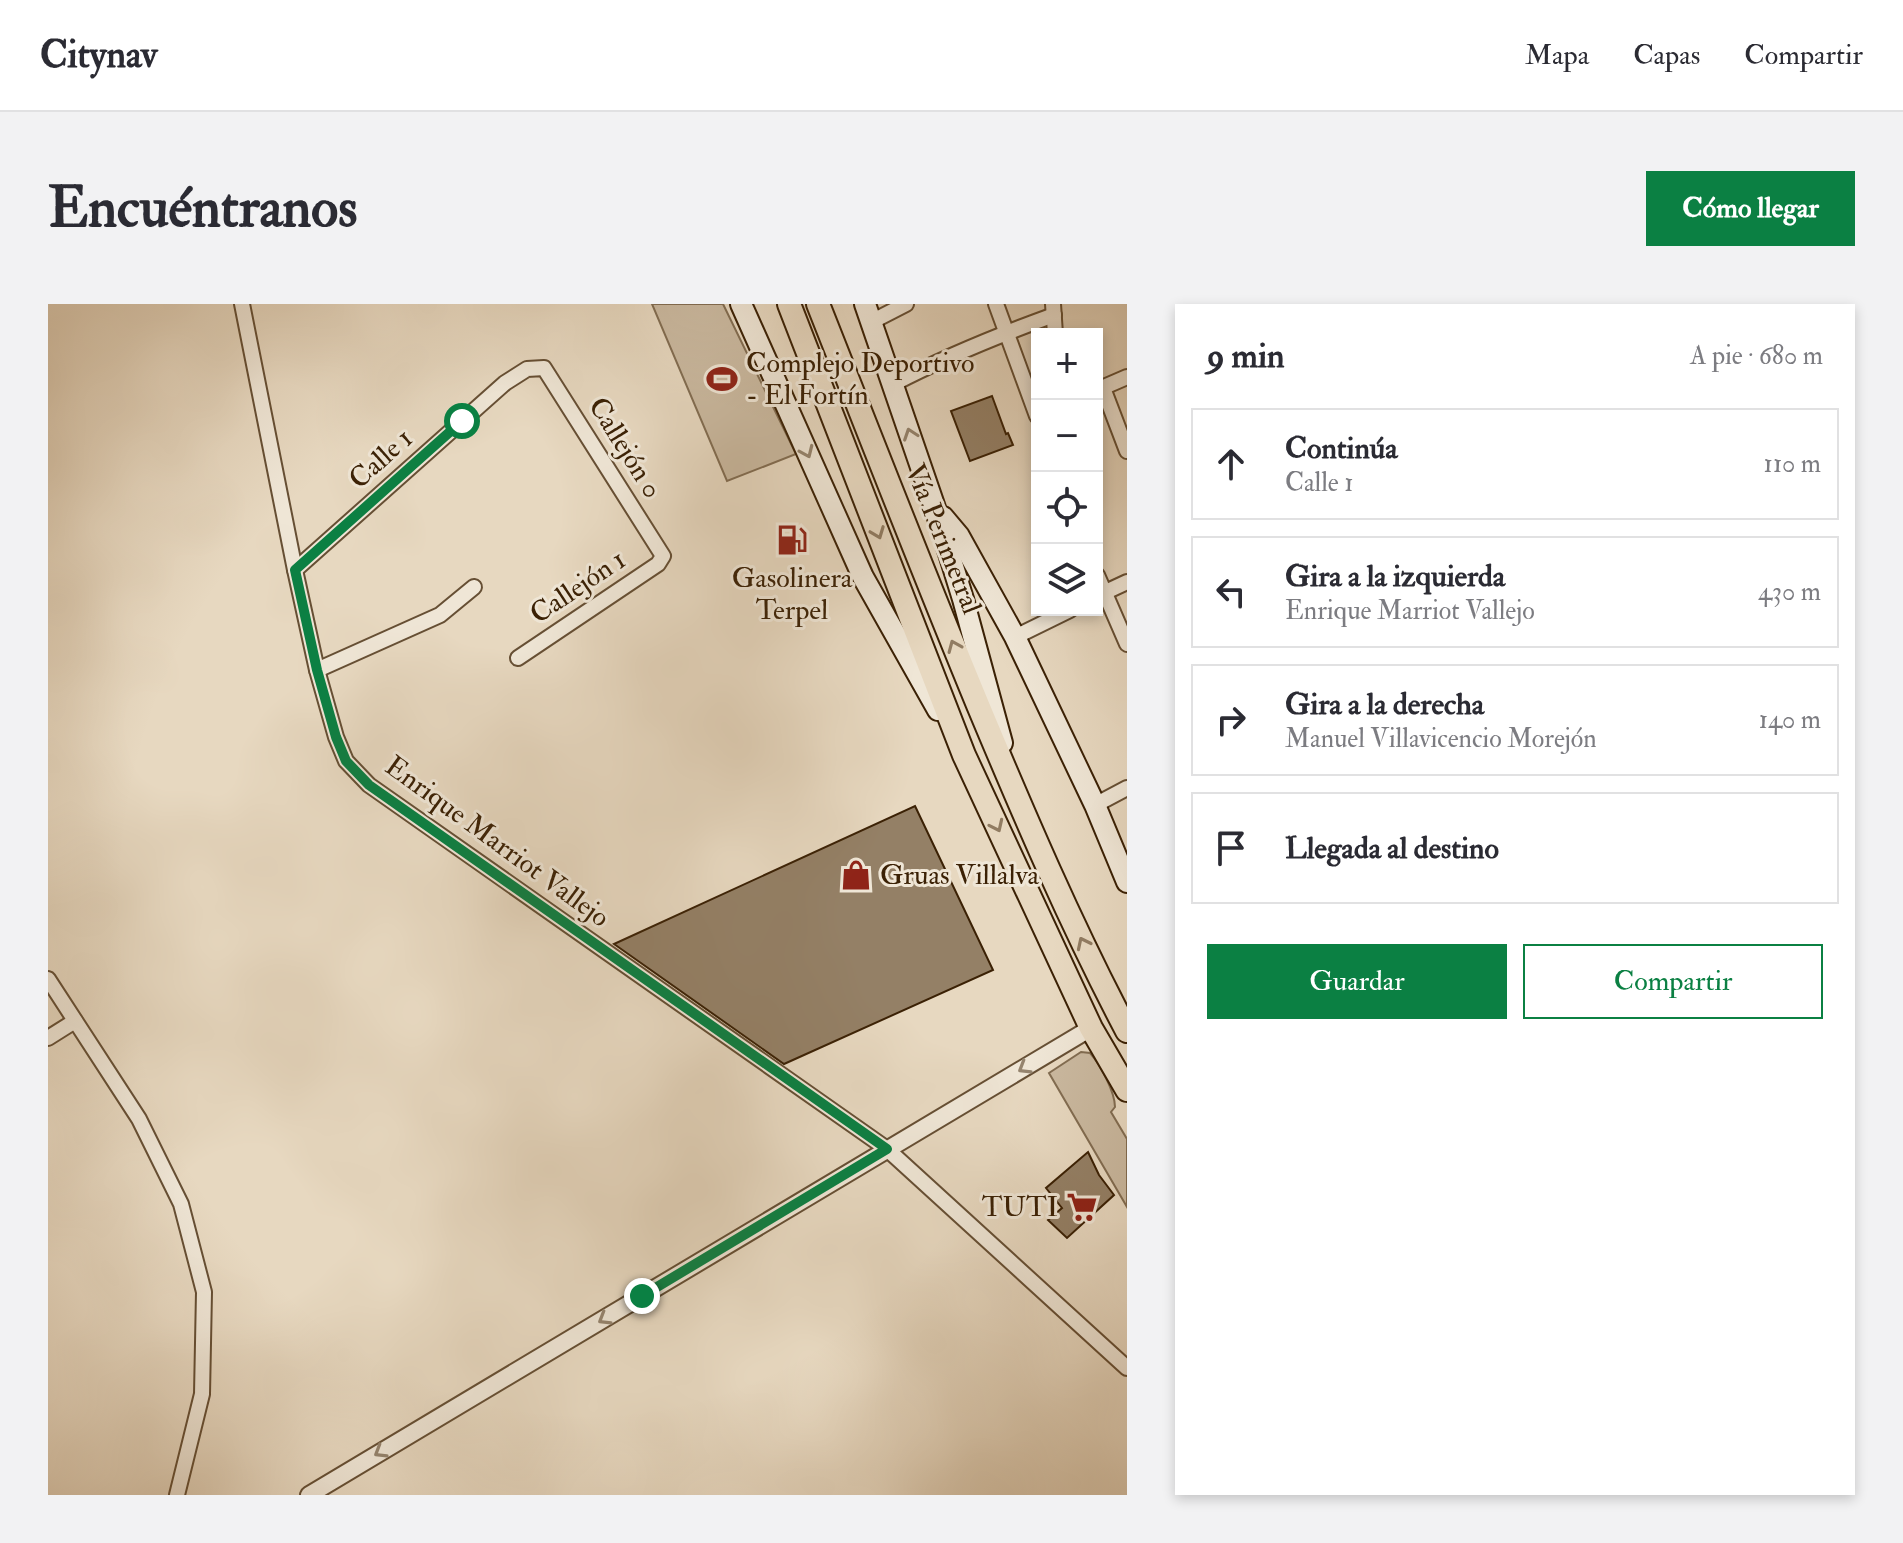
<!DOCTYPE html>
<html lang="es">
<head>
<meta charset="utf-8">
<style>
	body { margin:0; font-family:"IM FELL Double Pica",serif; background:#f2f2f3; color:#2b2b33 }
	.controls { position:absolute; right:24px; top:24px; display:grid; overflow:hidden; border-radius:0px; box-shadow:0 4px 12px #0003 }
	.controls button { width:72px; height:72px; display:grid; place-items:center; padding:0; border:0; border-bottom:2px solid #e1e1e2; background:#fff; color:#2b2b33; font:40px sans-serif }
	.stop { position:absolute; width:24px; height:24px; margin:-18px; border:6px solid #0b8043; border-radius:50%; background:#fff }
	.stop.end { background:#0b8043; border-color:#fff; box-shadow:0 2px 8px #0008 }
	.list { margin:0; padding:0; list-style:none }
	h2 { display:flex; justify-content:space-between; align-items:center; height:104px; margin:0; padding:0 32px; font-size:34px }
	h2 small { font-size:26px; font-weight:400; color:#7c7c81 }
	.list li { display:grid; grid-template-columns:52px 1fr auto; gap:24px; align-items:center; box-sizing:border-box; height:112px; margin:0 16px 16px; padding:0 16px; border:2px solid #e1e1e2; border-radius:0px }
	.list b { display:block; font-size:30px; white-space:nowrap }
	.list p { margin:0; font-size:26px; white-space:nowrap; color:#7c7c81 }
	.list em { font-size:26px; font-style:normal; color:#7c7c81 }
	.actions { display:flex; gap:16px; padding:24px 32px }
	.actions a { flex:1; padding:18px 0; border:2px solid #0b8043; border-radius:0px; text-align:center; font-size:28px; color:#0b8043 }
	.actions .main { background:#0b8043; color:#fff }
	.icon { flex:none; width:44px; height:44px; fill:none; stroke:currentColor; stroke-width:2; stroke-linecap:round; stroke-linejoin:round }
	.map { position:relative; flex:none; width:1079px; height:1191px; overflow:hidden; border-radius:0px }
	header { display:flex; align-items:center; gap:48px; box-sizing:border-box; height:112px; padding:0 40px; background:#fff; border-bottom:2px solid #e1e1e2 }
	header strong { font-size:38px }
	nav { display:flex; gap:44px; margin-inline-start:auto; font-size:28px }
	.intro { display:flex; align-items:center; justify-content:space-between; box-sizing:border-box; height:192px; padding:0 48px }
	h1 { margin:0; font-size:56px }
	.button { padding:20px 36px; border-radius:0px; background:#0b8043; color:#fff; font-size:28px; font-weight:700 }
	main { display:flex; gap:48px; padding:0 48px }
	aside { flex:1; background:#fff; border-radius:0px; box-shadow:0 4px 12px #0003 }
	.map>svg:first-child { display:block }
	.green { fill:#cab9a0; stroke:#826d52; stroke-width:2 }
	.building { fill:#948066; stroke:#3b2105; stroke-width:2 }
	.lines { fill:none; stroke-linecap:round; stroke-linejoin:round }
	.minor-casing { stroke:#664f34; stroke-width:18 }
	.tertiary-casing { stroke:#664f34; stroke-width:20 }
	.secondary-casing { stroke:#3b2105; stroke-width:24 }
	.trunk-casing { stroke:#3b2105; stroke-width:26 }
	.minor { stroke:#efe6d6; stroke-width:14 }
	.tertiary { stroke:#efe6d6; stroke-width:16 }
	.secondary { stroke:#efe6d6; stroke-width:20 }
	.trunk { stroke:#e7d8c0; stroke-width:22 }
	.oneway { stroke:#95846e }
	.oneway2 { stroke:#917c62 }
	.route { stroke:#0b8043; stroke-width:10 }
	.labels { text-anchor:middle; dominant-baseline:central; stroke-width:6; stroke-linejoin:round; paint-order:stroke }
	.poi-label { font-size:28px; fill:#3b2105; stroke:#efe6d6; text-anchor:start }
	.street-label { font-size:28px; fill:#3b2105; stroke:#efe6d6 }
</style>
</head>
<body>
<header>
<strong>Citynav</strong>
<nav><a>Mapa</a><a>Capas</a><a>Compartir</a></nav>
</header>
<div class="intro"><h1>Encuéntranos</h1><a class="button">Cómo llegar</a></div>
<main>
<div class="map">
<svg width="1079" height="1191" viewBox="0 0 1079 1191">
	<rect width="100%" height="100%" fill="#e7d8c0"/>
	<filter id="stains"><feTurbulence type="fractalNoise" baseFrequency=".0025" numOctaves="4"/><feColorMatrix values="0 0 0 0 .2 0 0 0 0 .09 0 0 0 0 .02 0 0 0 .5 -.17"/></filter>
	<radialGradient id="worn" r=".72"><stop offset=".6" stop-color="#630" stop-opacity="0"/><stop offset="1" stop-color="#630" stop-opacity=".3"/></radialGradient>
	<!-- green -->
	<g class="green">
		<path d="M604 0H675L748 150 679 177Z"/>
		<path d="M1033 748 1042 749C1052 760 1067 788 1067 803L1063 808 1079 835V903L1001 769Z"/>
	</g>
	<!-- building -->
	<g class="building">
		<path d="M944 92 958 130 960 129 965 141 922 157 903 107Z"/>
		<path d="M867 502 945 666 736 760 566 640Z"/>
		<path d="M1040 848 1051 871 1066 891 1019 934 1000 916 1014 904 998 884Z"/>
	</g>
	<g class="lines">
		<!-- minor casing -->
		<g class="minor-casing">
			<g id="minor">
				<path d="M194 0 247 266 269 366 288 433 298 457 321 481 839 845 1079 1064"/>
				<path d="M948 0 989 112"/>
				<path d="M1005 0 1007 30"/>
				<path d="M823 18 858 0"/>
				<path d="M845 80C897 53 951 31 1006 11"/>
				<path d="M1055 84 1079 147"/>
				<path d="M1049 86 1079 73"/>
				<path d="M247 266 457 79 479 65 496 64 615 252 610 260 470 354"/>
				<path d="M1049 271 1079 340"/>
				<path d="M1049 292 1079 278"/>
				<path d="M967 333 1022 306"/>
				<path d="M269 366 392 311 426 283"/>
				<path d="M1047 501 1079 484"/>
				<path d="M0 675 91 815 133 900 156 988 154 1090 129 1191"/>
				<path d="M0 734 27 717"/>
			</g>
		</g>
		<!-- tertiary casing -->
		<g class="tertiary-casing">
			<path id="tertiary" d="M261 1191 1043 724"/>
		</g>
		<!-- secondary casing -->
		<g class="secondary-casing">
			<g id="secondary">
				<path d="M693 0 815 273 890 406"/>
				<path d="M817 0 887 204 915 295 954 439"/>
				<path d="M895 213 911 232 967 333 1047 501 1079 578"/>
			</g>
		</g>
		<!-- trunk casing -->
		<g class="trunk-casing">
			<g id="trunk">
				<path d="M741 0 916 451 1043 724 1079 786"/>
				<path d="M770 0C823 134 875 268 930 401 976 511 1023 621 1079 727"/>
			</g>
		</g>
		<!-- minor -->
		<use href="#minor" class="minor"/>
		<!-- tertiary -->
		<use href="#tertiary" class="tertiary"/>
		<!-- secondary -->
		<use href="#secondary" class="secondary"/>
		<!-- trunk -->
		<use href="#trunk" class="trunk"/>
	</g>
	<!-- one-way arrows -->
	<defs><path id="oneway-chevron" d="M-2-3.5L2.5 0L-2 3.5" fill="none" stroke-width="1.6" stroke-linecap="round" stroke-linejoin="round" transform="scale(2)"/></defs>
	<g class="oneway">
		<use href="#oneway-chevron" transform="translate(862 130) rotate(-109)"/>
		<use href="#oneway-chevron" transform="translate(759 148) rotate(66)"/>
		<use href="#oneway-chevron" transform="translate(976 764) rotate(149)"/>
		<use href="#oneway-chevron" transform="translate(556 1015) rotate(149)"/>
		<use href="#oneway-chevron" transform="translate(332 1148) rotate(149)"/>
	</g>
	<g class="oneway2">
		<use href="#oneway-chevron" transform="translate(830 229) rotate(69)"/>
		<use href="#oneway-chevron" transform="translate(906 342) rotate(-113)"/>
		<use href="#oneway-chevron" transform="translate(949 522) rotate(65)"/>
		<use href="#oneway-chevron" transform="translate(1035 639) rotate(-116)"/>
	</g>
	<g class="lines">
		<!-- route -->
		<path class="route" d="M414 117 247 266 269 366 288 433 298 457 321 481 839 845 594 992"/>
	</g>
	<!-- icons -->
	<defs>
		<g id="stadium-bare" transform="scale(2.4)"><path d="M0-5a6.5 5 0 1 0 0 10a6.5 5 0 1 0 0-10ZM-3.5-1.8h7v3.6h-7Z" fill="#8f2418" stroke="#efe6d6" stroke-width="2.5" paint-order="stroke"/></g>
		<g id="fuel-bare" transform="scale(2.4)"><path d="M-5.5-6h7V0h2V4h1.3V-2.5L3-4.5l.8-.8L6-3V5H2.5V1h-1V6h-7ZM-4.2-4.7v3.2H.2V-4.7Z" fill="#8f2418" stroke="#efe6d6" stroke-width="2.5" paint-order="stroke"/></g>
		<g id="shop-bare" transform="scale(2.4)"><path d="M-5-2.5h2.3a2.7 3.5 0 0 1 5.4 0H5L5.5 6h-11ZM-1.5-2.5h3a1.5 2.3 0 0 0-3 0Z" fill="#8f2418" stroke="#efe6d6" stroke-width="2.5" paint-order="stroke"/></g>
		<g id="supermarket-bare" transform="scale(2.4)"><path d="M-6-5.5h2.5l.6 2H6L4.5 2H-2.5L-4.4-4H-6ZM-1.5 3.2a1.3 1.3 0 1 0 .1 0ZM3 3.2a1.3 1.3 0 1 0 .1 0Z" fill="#8f2418" stroke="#efe6d6" stroke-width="2.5" paint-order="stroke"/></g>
	</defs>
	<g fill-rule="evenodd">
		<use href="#stadium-bare" x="674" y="75"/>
		<use href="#fuel-bare" x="744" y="236"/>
		<use href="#shop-bare" x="808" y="571"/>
		<use href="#supermarket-bare" x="1034" y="903"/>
	</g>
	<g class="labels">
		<!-- poi labels -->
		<g class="poi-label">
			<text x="698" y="59">Complejo Deportivo<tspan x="698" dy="32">- El Fortín</tspan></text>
			<text x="744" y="274" text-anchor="middle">Gasolinera<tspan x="744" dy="32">Terpel</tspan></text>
			<text x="832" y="571">Gruas Villalva</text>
			<text x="1010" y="903" text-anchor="end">TUTI</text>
		</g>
		<!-- street labels -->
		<g class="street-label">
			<text transform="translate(577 144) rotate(58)">Callejón 0</text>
			<text transform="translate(333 155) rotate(-42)">Calle 1</text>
			<text transform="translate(895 235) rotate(68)">Vía Perimetral</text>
			<text transform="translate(530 283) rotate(-34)">Callejón 1</text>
			<text transform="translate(449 538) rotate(36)">Enrique Marriot Vallejo</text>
		</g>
	</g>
	<rect width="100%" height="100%" filter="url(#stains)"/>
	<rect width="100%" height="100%" fill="url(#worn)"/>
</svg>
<div class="controls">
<button>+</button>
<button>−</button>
<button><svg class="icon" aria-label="locate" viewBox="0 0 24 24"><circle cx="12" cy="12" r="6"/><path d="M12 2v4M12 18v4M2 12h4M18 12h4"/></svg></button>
<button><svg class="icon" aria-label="layers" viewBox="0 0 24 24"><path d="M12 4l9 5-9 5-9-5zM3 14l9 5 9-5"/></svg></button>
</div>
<div class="stop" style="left:414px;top:117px"></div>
<div class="stop end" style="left:594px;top:992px"></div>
</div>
<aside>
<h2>9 min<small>A pie · 680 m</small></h2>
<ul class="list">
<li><svg class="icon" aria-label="ahead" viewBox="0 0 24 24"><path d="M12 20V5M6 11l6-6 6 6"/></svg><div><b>Continúa</b><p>Calle 1</p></div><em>110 m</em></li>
<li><svg class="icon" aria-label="left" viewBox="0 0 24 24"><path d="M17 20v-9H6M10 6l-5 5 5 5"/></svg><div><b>Gira a la izquierda</b><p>Enrique Marriot Vallejo</p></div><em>430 m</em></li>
<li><svg class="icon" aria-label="right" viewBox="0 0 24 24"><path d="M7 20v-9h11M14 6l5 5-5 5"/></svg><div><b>Gira a la derecha</b><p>Manuel Villavicencio Morejón</p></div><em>140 m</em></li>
<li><svg class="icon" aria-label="arrive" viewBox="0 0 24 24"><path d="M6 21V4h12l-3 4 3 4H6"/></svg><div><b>Llegada al destino</b></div></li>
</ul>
<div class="actions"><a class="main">Guardar</a><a>Compartir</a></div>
</aside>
</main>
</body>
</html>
